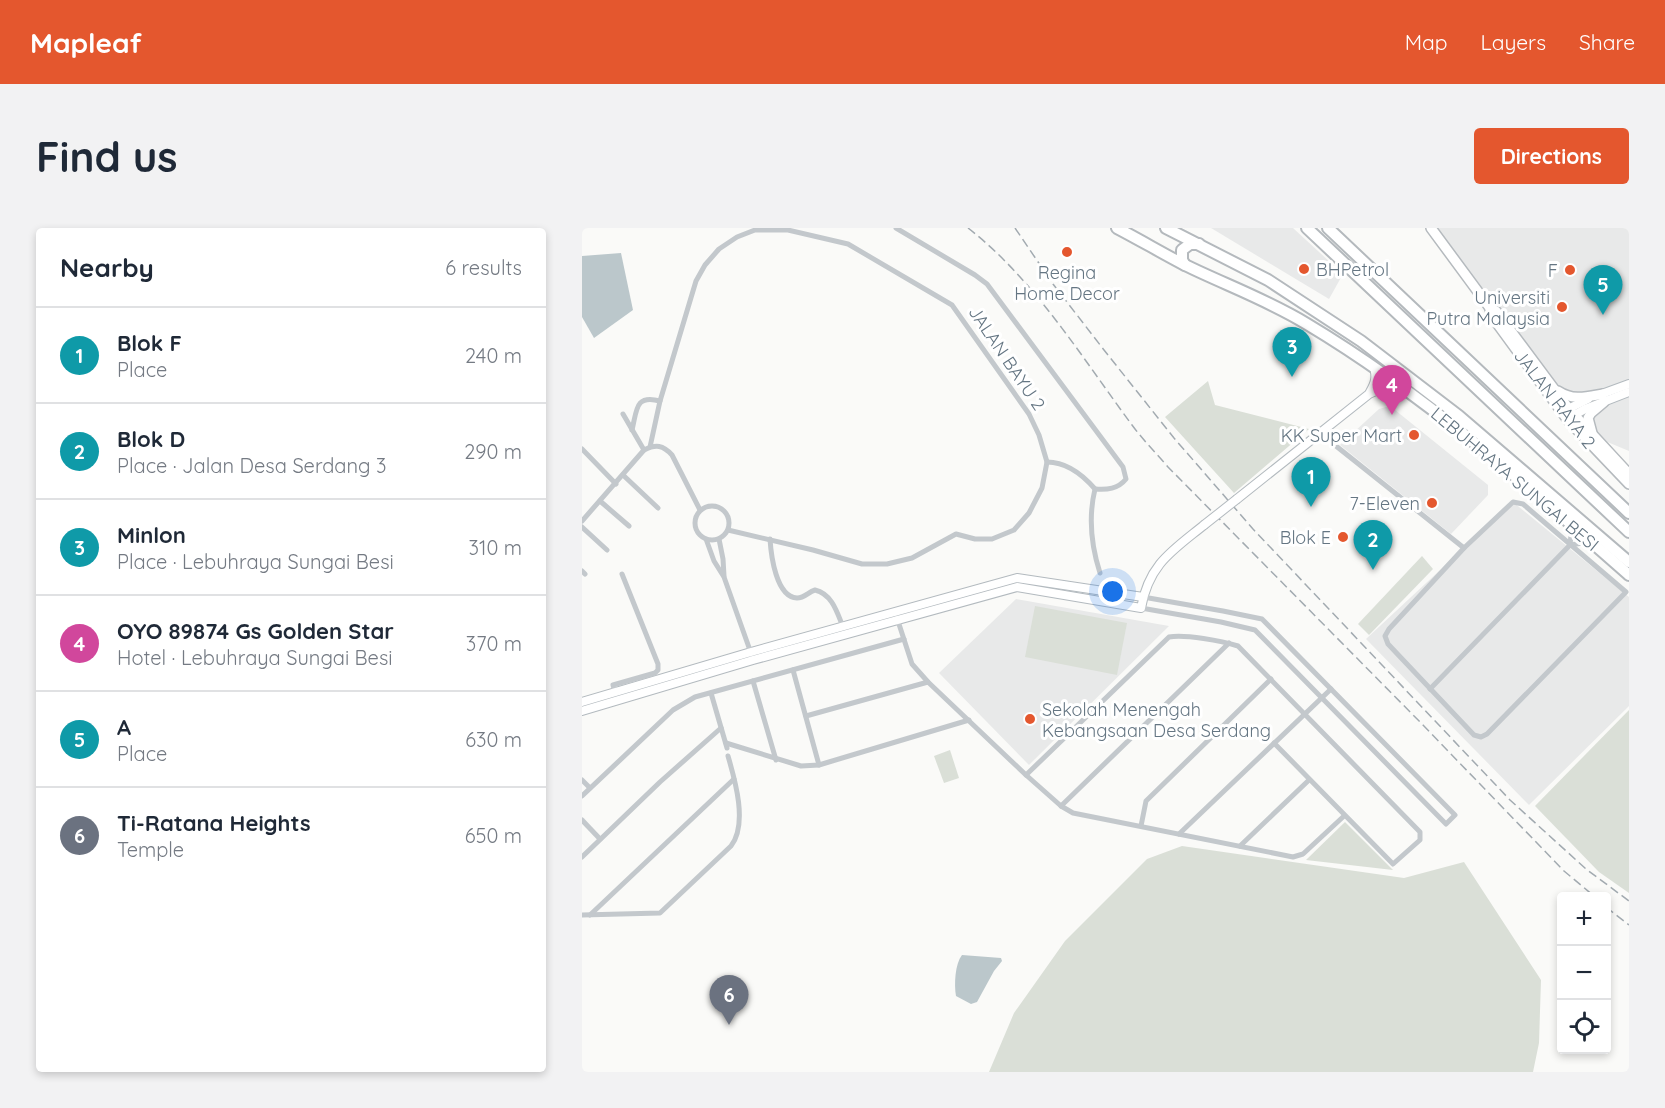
<!DOCTYPE html>
<html lang="en">
<head>
<meta charset="utf-8">
<style>
	body { margin:0; font-family:Quicksand,sans-serif; background:#f2f2f3; color:#1f2937 }
	.controls { position:absolute; right:18px; bottom:18px; display:grid; overflow:hidden; border-radius:6px; box-shadow:0 3px 9px #0003 }
	.controls button { width:54px; height:54px; display:grid; place-items:center; padding:0; border:0; border-bottom:2px solid #e0e1e3; background:#fff; color:#1f2937; font:30px sans-serif }
	.you { position:absolute; left:531px; top:364px; width:21px; height:21px; margin:-15px; border:4px solid #fff; border-radius:50%; background:#1a73e8; box-shadow:0 0 0 9px #1a73e833 }
	.badge { display:grid; place-items:center; width:39px; height:39px; border-radius:50%; background:#e4572e; color:#fff; font-size:20px; font-weight:700 }
	.pin { position:absolute; translate:-50% -50px; filter:drop-shadow(0 2px 3px #0008) }
	.pin::after { content:''; position:absolute; top:32px; width:21px; height:18px; background:inherit; clip-path:polygon(0 0,100% 0,50% 100%) }
	.list { margin:0; padding:0; list-style:none }
	h2 { display:flex; justify-content:space-between; align-items:center; height:78px; margin:0; padding:0 24px; font-size:26px }
	h2 small { font-size:20px; font-weight:400; color:#747a83 }
	.list li { display:grid; grid-template-columns:39px 1fr auto; gap:18px; align-items:center; box-sizing:border-box; height:96px; padding:0 24px; border-top:2px solid #e0e1e3 }
	.list b { display:block; font-size:22px; white-space:nowrap }
	.list p { margin:0; font-size:20px; white-space:nowrap; color:#747a83 }
	.list em { font-size:20px; font-style:normal; color:#747a83 }
	.icon { flex:none; width:33px; height:33px; fill:none; stroke:currentColor; stroke-width:2; stroke-linecap:round; stroke-linejoin:round }
	.map { position:relative; flex:none; width:1047px; height:844px; overflow:hidden; border-radius:6px }
	header { display:flex; align-items:center; gap:36px; box-sizing:border-box; height:84px; padding:0 30px; background:#e4572e; color:#fff }
	header strong { font-size:28px }
	nav { display:flex; gap:33px; margin-inline-start:auto; font-size:21px }
	.intro { display:flex; align-items:center; justify-content:space-between; box-sizing:border-box; height:144px; padding:0 36px }
	h1 { margin:0; font-size:42px }
	.button { padding:15px 27px; border-radius:6px; background:#e4572e; color:#fff; font-size:21px; font-weight:700 }
	main { display:flex; gap:36px; padding:0 36px }
	aside { flex:1; background:#fff; border-radius:6px; box-shadow:0 3px 9px #0003 }
	.map>svg:first-child { display:block }
	.built { fill:#e8e9e9 }
	.green { fill:#dadfd7 }
	.water { fill:#bbc7cb }
	.lines { fill:none; stroke-linecap:round; stroke-linejoin:round }
	.secondary-casing { stroke:#b3babf; stroke-width:10 }
	.primary-casing { stroke:#b5babe; stroke-width:12 }
	.highway-casing { stroke:#b4b9bd; stroke-width:14 }
	.street { stroke:#c3c8cc; stroke-width:5 }
	.secondary { stroke:#fff; stroke-width:8 }
	.primary { stroke:#fff; stroke-width:9 }
	.highway { stroke:#fff; stroke-width:10 }
	.rail { stroke:#a2aab0; stroke-width:1.5; stroke-dasharray:9 4.5; stroke-linecap:butt }
	.secondary-bridge-casing { stroke:#b3babf; stroke-width:10; stroke-linecap:butt }
	.secondary-bridge { stroke:#fff; stroke-width:8 }
	.poi-dot { fill:#e4572e; stroke:#fff; stroke-width:2 }
	.labels { text-anchor:middle; dominant-baseline:central; stroke-width:6; stroke-linejoin:round; paint-order:stroke }
	.poi-label { font-size:18px; fill:#657683; stroke:#fff; text-anchor:end }
	.street-label { font-size:18px; fill:#657683; stroke:#fff }
</style>
</head>
<body>
<header>
<strong>Mapleaf</strong>
<nav><a>Map</a><a>Layers</a><a>Share</a></nav>
</header>
<div class="intro"><h1>Find us</h1><a class="button">Directions</a></div>
<main>
<aside>
<h2>Nearby<small>6 results</small></h2>
<ul class="list">
<li><span class="badge" style="background:#0f9aa8">1</span><div><b>Blok F</b><p>Place</p></div><em>240 m</em></li>
<li><span class="badge" style="background:#0f9aa8">2</span><div><b>Blok D</b><p>Place · Jalan Desa Serdang 3</p></div><em>290 m</em></li>
<li><span class="badge" style="background:#0f9aa8">3</span><div><b>Minlon</b><p>Place · Lebuhraya Sungai Besi</p></div><em>310 m</em></li>
<li><span class="badge" style="background:#d1479c">4</span><div><b>OYO 89874 Gs Golden Star</b><p>Hotel · Lebuhraya Sungai Besi</p></div><em>370 m</em></li>
<li><span class="badge" style="background:#0f9aa8">5</span><div><b>A</b><p>Place</p></div><em>630 m</em></li>
<li><span class="badge" style="background:#6b7280">6</span><div><b>Ti-Ratana Heights</b><p>Temple</p></div><em>650 m</em></li>
</ul>
</aside>
<div class="map">
<svg width="1047" height="844" viewBox="0 0 1047 844">
	<rect width="100%" height="100%" fill="#fafaf8"/>
	<!-- built -->
	<g class="built">
		<path d="M629 0H711L761 46 747 71Z"/>
		<path d="M855 0H1047V223L1023 213 982 164 972 158Z"/>
		<path d="M804 179 813 182 906 257V267L869 306 758 217 797 181Z"/>
		<path d="M931 274 1047 369V478L947 577 784 411Z"/>
		<path d="M434 371 587 398 447 537 357 445Z"/>
	</g>
	<!-- green -->
	<g class="green">
		<path d="M626 153 633 177 727 201 652 265 583 189Z"/>
		<path d="M840 328 851 341 787 407 776 396Z"/>
		<path d="M453 378 545 395 535 447 443 429Z"/>
		<path d="M1047 482V665L1017 644 953 578Z"/>
		<path d="M368 522 377 550 362 555 352 528Z"/>
		<path d="M763 594 811 642 724 632Z"/>
		<path d="M600 618 822 650 882 634 959 752 957 815 951 844H407L432 785 483 713 565 631Z"/>
	</g>
	<!-- water -->
	<g class="water">
		<path d="M39 25 51 82 12 110 0 89V28Z"/>
		<path d="M380 727 419 730 420 733 412 743 395 774 389 776 374 768C372 756 373 736 380 727Z"/>
	</g>
	<g class="lines">
		<!-- secondary casing -->
		<g class="secondary-casing">
			<g id="secondary">
				<path d="M788 164C793 155 795 150 792 139"/>
				<path d="M1017 167 1047 156"/>
				<path d="M982 183 1006 171"/>
				<path d="M989 189 1003 181 1047 164"/>
				<path d="M655 271 787 166 801 160H819"/>
				<path d="M0 474 169 424 435 350 561 369"/>
				<path d="M0 483 171 432 435 359 559 380C567 336 590 323 622 297"/>
			</g>
		</g>
		<!-- primary casing -->
		<g class="primary-casing">
			<g id="primary">
				<path d="M849 0 908 80 914 83 987 181 1047 246"/>
				<path d="M908 80 909 87 985 191 1047 256"/>
				<path d="M976 163C991 173 1004 169 1021 166"/>
				<path d="M1010 205 1006 190 1009 185 1022 174"/>
			</g>
		</g>
		<!-- highway casing -->
		<g class="highway-casing">
			<g id="highway">
				<path d="M535 0C558 12 580 25 603 37 644 57 686 72 725 96 842 166 945 257 1047 347"/>
				<path d="M584 0 686 52 779 113 877 188 1047 334"/>
				<path d="M725 0 1047 304"/>
				<path d="M746 0 1047 285"/>
				<path d="M603 37 600 32V22L608 16H617"/>
			</g>
		</g>
		<!-- street -->
		<g class="street">
			<path d="M314 0 393 47 405 56 541 239 544 251C536 261 525 262 513 261"/>
			<path d="M41 186 62 222"/>
			<path d="M50 202C55 182 53 166 78 173"/>
			<path d="M740 203 754 218 882 320"/>
			<path d="M68 219 78 173 114 53 123 37 137 21 155 9 173 2H206L266 16 370 77 447 186 457 207 465 234 460 260 447 285 432 302 410 311H393L374 306 330 330 305 336H280L231 322 146 302"/>
			<path d="M0 221 34 256"/>
			<path d="M465 234C485 234 500 246 513 261 506 290 509 317 518 345"/>
			<path d="M41 247 76 280"/>
			<path d="M18 273 47 298"/>
			<path d="M931 274 941 276 1044 364 905 506 899 509 892 507 806 416 803 408 807 401 882 320Z"/>
			<circle cx="130" cy="295" r="17"/>
			<path d="M0 293 62 222C74 216 81 217 90 227L118 282"/>
			<path d="M986 295 989 307 988 317"/>
			<path d="M0 299 25 322"/>
			<path d="M124 311 132 333 142 349 170 428"/>
			<path d="M137 311 141 331 142 348"/>
			<path d="M188 311C189 327 194 369 215 370 223 370 226 364 233 362 250 366 255 384 261 399"/>
			<path d="M988 317 1007 314"/>
			<path d="M0 343 3 346"/>
			<path d="M559 380 639 394 673 402 864 596 873 587 680 391 641 383 561 369"/>
			<path d="M315 390 330 436 346 454 444 547 479 578 491 585 711 629 721 626 762 588"/>
			<path d="M211 442 237 537"/>
			<path d="M171 453 194 532"/>
			<path d="M848 461 988 317"/>
			<path d="M33 464 31 457 73 445 76 442V436L40 346"/>
			<path d="M129 465 145 520"/>
			<path d="M224 488 346 454"/>
			<path d="M144 515 219 538 237 537 387 492"/>
			<path d="M444 547 587 409C603 406 640 413 656 418L838 604V612L811 636 692 515"/>
			<path d="M0 552 8 560"/>
			<path d="M0 568 91 482 113 469 322 411"/>
			<path d="M479 578 647 415"/>
			<path d="M0 592 18 611"/>
			<path d="M559 598 564 573 689 451"/>
			<path d="M597 606 749 461"/>
			<path d="M658 618 727 552"/>
			<path d="M0 629 78 554 139 500"/>
			<path d="M0 687 78 685 149 618C166 596 153 552 146 528"/>
			<path d="M8 687 152 551"/>
		</g>
		<!-- secondary -->
		<use href="#secondary" class="secondary"/>
		<!-- primary -->
		<use href="#primary" class="primary"/>
		<!-- highway -->
		<use href="#highway" class="highway"/>
		<!-- rail -->
		<g class="rail">
			<path d="M386 0C452 51 501 131 550 197 561 212 574 225 586 239L839 495 982 643 1012 668"/>
			<path d="M433 0 471 56 522 122 592 210 671 301 928 572 1004 641 1047 673"/>
			<path d="M1024 679 1047 697"/>
		</g>
		<!-- secondary-bridge casing -->
		<g class="secondary-bridge-casing">
			<path id="secondary-bridge" d="M622 297 655 271"/>
		</g>
		<!-- secondary-bridge -->
		<use href="#secondary-bridge" class="secondary-bridge"/>
	</g>
	<!-- markers -->
	<g class="poi-dot">
		<circle cx="485" cy="24" r="6"/>
		<circle cx="722" cy="41" r="6"/>
		<circle cx="988" cy="42" r="6"/>
		<circle cx="980" cy="79" r="6"/>
		<circle cx="832" cy="207" r="6"/>
		<circle cx="850" cy="275" r="6"/>
		<circle cx="761" cy="309" r="6"/>
		<circle cx="448" cy="491" r="6"/>
	</g>
	<g class="labels">
		<!-- poi labels -->
		<g class="poi-label">
			<text x="734" y="41" text-anchor="start">BHPetrol</text>
			<text x="976" y="42">F</text>
			<text x="485" y="44" text-anchor="middle">Regina<tspan x="485" dy="21">Home Decor</tspan></text>
			<text x="968" y="69">Universiti<tspan x="968" dy="21">Putra Malaysia</tspan></text>
			<text x="820" y="207">KK Super Mart</text>
			<text x="838" y="275">7-Eleven</text>
			<text x="749" y="309">Blok E</text>
			<text x="460" y="481" text-anchor="start">Sekolah Menengah<tspan x="460" dy="21">Kebangsaan Desa Serdang</tspan></text>
		</g>
		<!-- street labels -->
		<g class="street-label">
			<text transform="translate(425 130) rotate(56)">JALAN BAYU 2</text>
			<text transform="translate(973 171) rotate(52)">JALAN RAYA 2</text>
			<text transform="translate(933 251) rotate(40)">LEBUHRAYA SUNGAI BESI</text>
		</g>
	</g>
</svg>
<div class="controls">
<button>+</button>
<button>−</button>
<button><svg class="icon" aria-label="locate" viewBox="0 0 24 24"><circle cx="12" cy="12" r="6"/><path d="M12 2v4M12 18v4M2 12h4M18 12h4"/></svg></button>
</div>
<div class="you"></div>
<div class="pin badge" style="left:729px;top:279px;background:#0f9aa8">1</div>
<div class="pin badge" style="left:791px;top:342px;background:#0f9aa8">2</div>
<div class="pin badge" style="left:710px;top:149px;background:#0f9aa8">3</div>
<div class="pin badge" style="left:810px;top:187px;background:#d1479c">4</div>
<div class="pin badge" style="left:1021px;top:87px;background:#0f9aa8">5</div>
<div class="pin badge" style="left:147px;top:797px;background:#6b7280">6</div>
</div>
</main>
</body>
</html>
